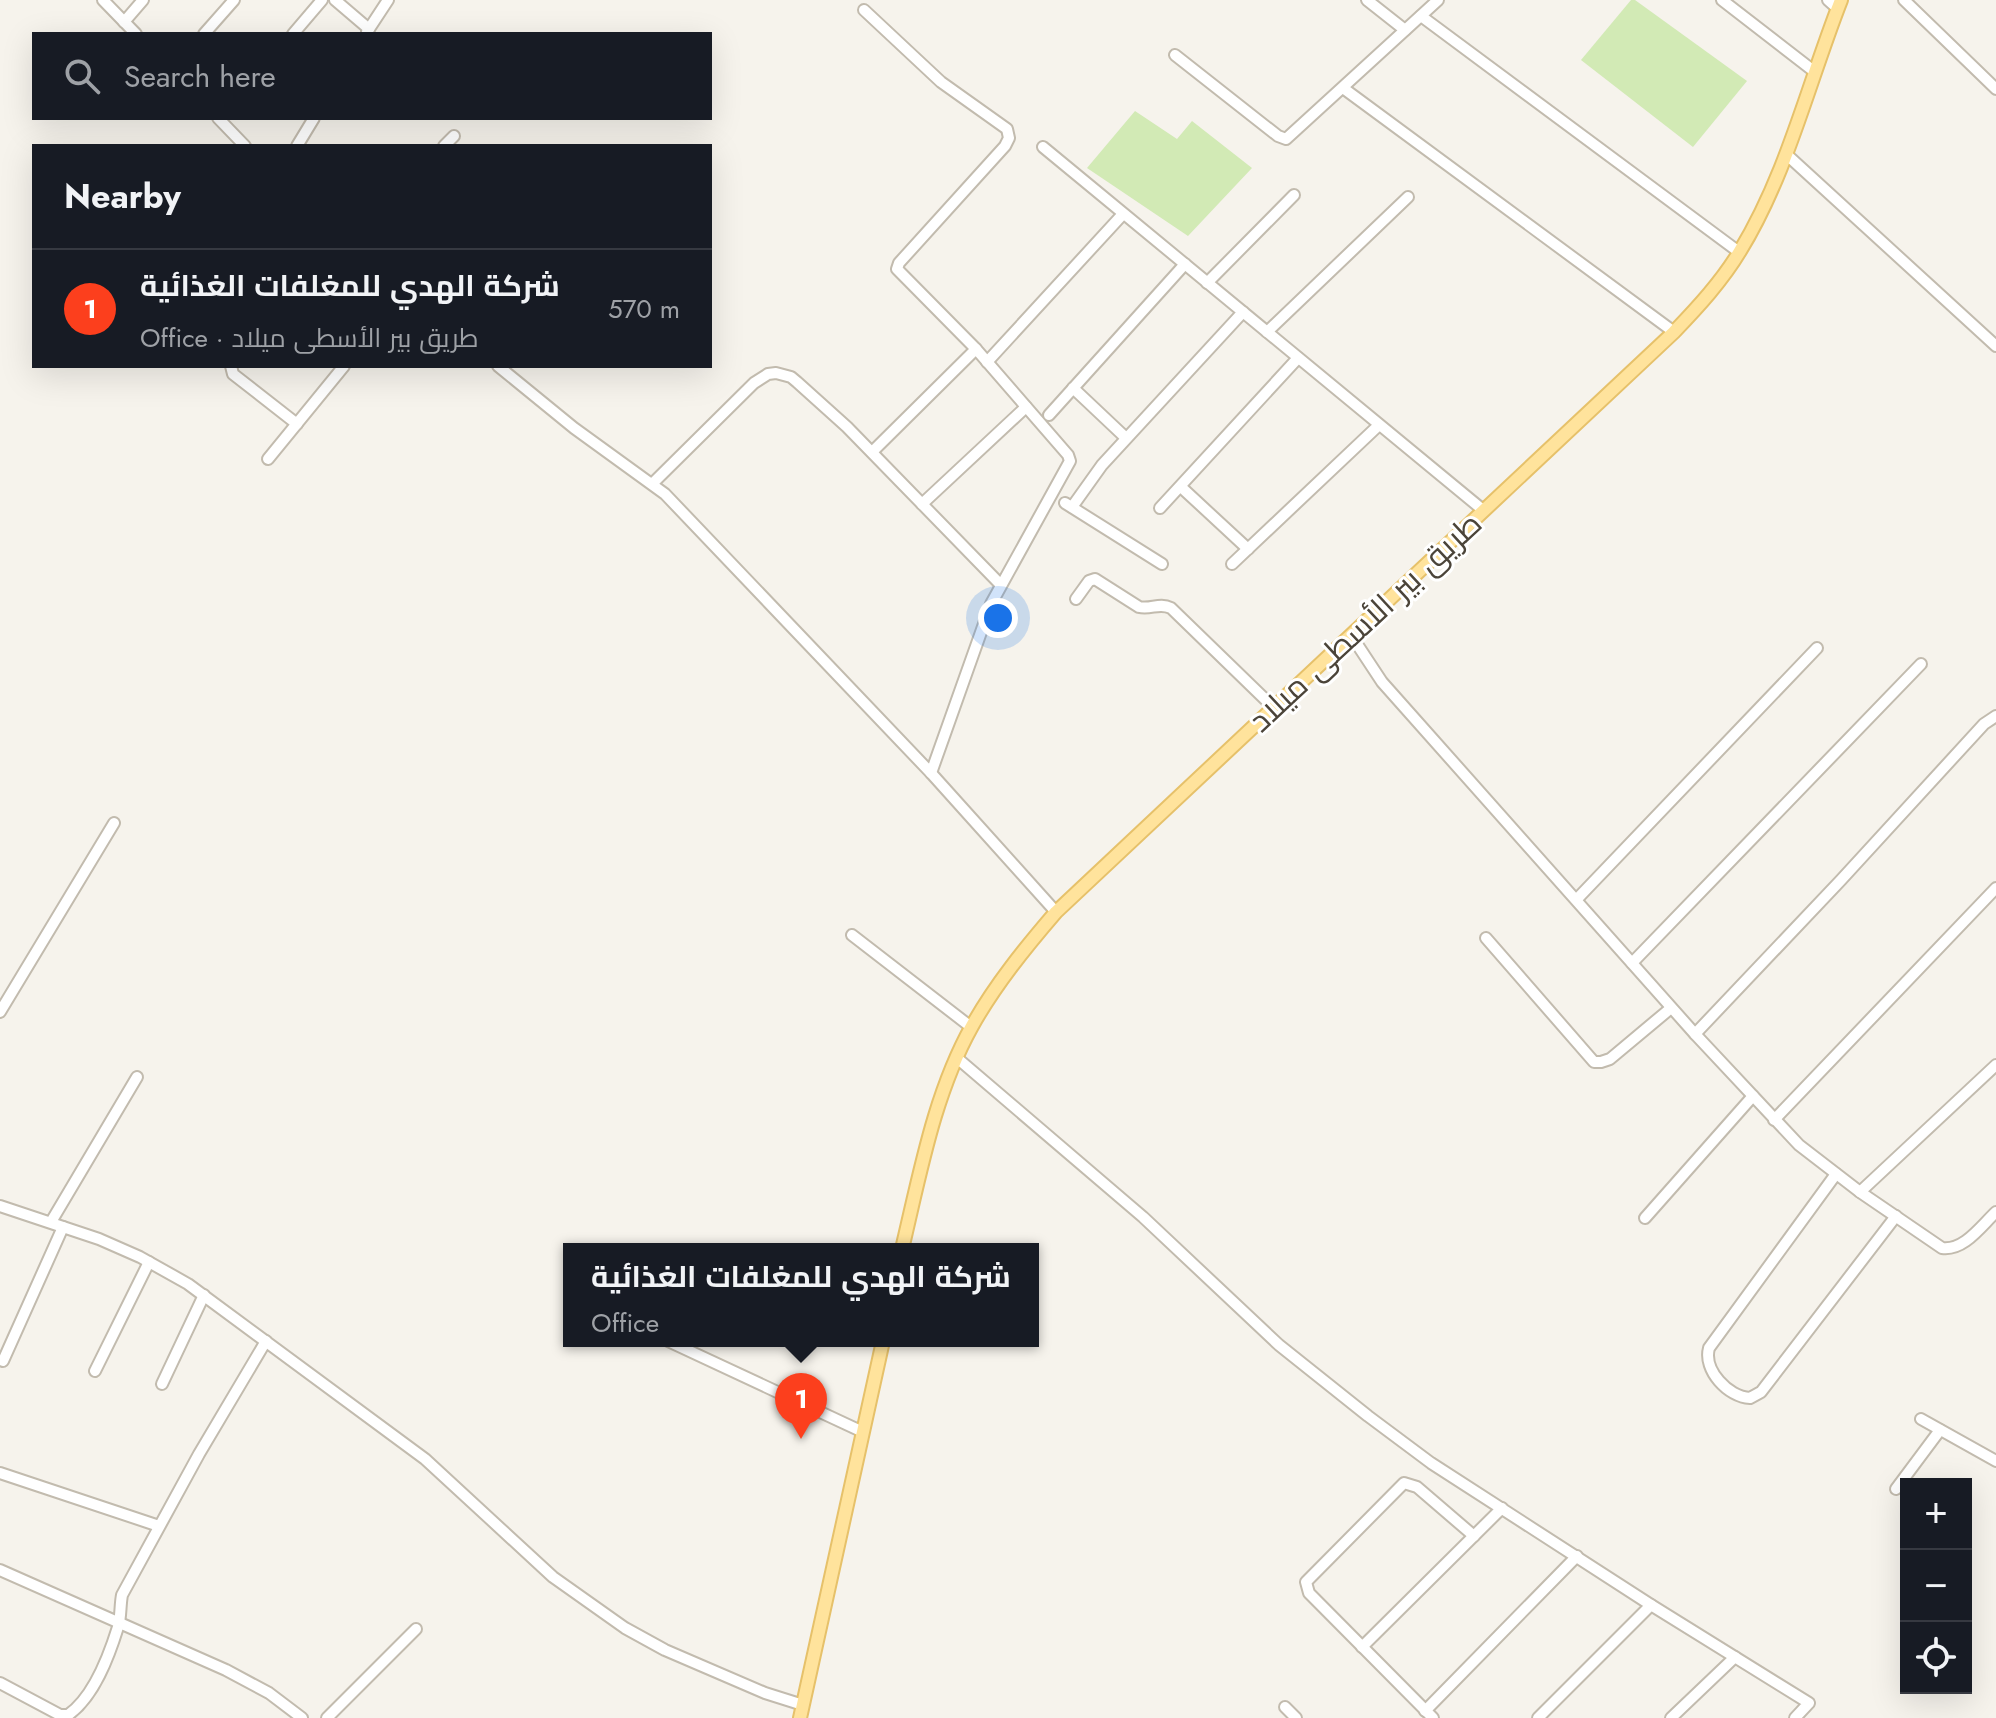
<!DOCTYPE html>
<html lang="en">
<head>
<meta charset="utf-8">
<style>
	body { margin:0; font-family:Jost,Cairo,sans-serif; background:#242831; color:#f1f3f6 }
	.controls { position:absolute; right:24px; bottom:24px; display:grid; overflow:hidden; border-radius:0px; box-shadow:0 8px 32px #0002 }
	.controls button { width:72px; height:72px; display:grid; place-items:center; padding:0; border:0; border-bottom:2px solid #363941; background:#171b24; color:#f1f3f6; font:40px sans-serif }
	.you { position:absolute; left:998px; top:618px; width:28px; height:28px; margin:-20px; border:6px solid #fff; border-radius:50%; background:#1a73e8; box-shadow:0 0 0 12px #1a73e833 }
	.badge { display:grid; place-items:center; width:52px; height:52px; border-radius:50%; background:#fc3f1d; color:#fff; font-size:26px; font-weight:700 }
	.pin { position:absolute; translate:-50% -66px; filter:drop-shadow(0 2px 4px #0008) }
	.pin::after { content:''; position:absolute; top:42px; width:28px; height:24px; background:inherit; clip-path:polygon(0 0,100% 0,50% 100%) }
	.popup { position:absolute; left:563px; top:1243px; width:476px; height:104px; box-sizing:border-box; display:grid; place-content:center; border-radius:0px; background:#171b24; filter:drop-shadow(0 2px 6px #0005); font-size:26px; white-space:nowrap; color:#9ea1a6 }
	.popup b { font-size:30px; color:#f1f3f6 }
	.popup::after { content:''; position:absolute; left:50%; top:100%; margin-left:-16px; border:16px solid transparent; border-top-color:#171b24 }
	.list { margin:0; padding:0; list-style:none }
	h2 { display:flex; justify-content:space-between; align-items:center; height:104px; margin:0; padding:0 32px; font-size:34px }
	h2 small { font-size:26px; font-weight:400; color:#9ea1a6 }
	.list li { display:grid; grid-template-columns:52px 1fr auto; gap:24px; align-items:center; box-sizing:border-box; height:120px; padding:0 32px; border-top:2px solid #363941 }
	.list b { display:block; font-size:30px; white-space:nowrap }
	.list p { margin:0; font-size:26px; white-space:nowrap; color:#9ea1a6 }
	.list em { font-size:26px; font-style:normal; color:#9ea1a6 }
	.icon { flex:none; width:44px; height:44px; fill:none; stroke:currentColor; stroke-width:2; stroke-linecap:round; stroke-linejoin:round }
	.map { position:relative; flex:none; width:1996px; height:1718px; overflow:hidden }
	.search { position:absolute; background:#171b24; box-shadow:0 8px 32px #0002; left:32px; top:32px; width:680px; height:88px; display:flex; align-items:center; gap:20px; box-sizing:border-box; padding:0 28px; border-radius:0px; color:#9ea1a6; font-size:30px }
	.panel { position:absolute; background:#171b24; box-shadow:0 8px 32px #0002; left:32px; top:144px; width:680px; height:224px; border-radius:0px }
	.map>svg:first-child { display:block }
	.green { fill:#d2eab5 }
	.lines { fill:none; stroke-linecap:round; stroke-linejoin:round }
	.minor-casing { stroke:#c2bbae; stroke-width:14 }
	.major-casing { stroke:#e6c16a; stroke-width:16 }
	.minor { stroke:#fff; stroke-width:10 }
	.major { stroke:#ffe39c; stroke-width:12 }
	.labels { text-anchor:middle; dominant-baseline:central; stroke-width:6; stroke-linejoin:round; paint-order:stroke }
	.street-label { font-size:32px; fill:#4b4439; stroke:#fff }
</style>
</head>
<body>
<div class="map">
<svg width="1996" height="1718" viewBox="0 0 1996 1718">
	<rect width="100%" height="100%" fill="#f6f3ec"/>
	<!-- green -->
	<g class="green">
		<path d="M1631 0H1635L1747 81 1693 147 1581 60Z"/>
		<path d="M1135 111 1177 139 1192 121 1252 168 1188 236 1087 168Z"/>
	</g>
	<g class="lines">
		<!-- minor casing -->
		<g class="minor-casing">
			<g id="minor">
				<path d="M103 0 136 34"/>
				<path d="M335 0 369 29"/>
				<path d="M1367 0 1405 30"/>
				<path d="M1722 0 1815 72"/>
				<path d="M1828 0 1837 8"/>
				<path d="M1904 0 1996 89"/>
				<path d="M864 10 941 82 1007 129 1009 138 1005 146 899 263 897 269 976 349 1068 455 1070 461 991 604 931 773"/>
				<path d="M1421 16 1739 252"/>
				<path d="M124 22 143 0"/>
				<path d="M367 32 388 0"/>
				<path d="M204 34 234 0"/>
				<path d="M293 34 322 0"/>
				<path d="M1175 55 1278 136 1286 139 1438 0"/>
				<path d="M1343 88 1674 332"/>
				<path d="M218 118 245 146"/>
				<path d="M297 146 314 118"/>
				<path d="M444 146 454 136"/>
				<path d="M1043 147 1483 510"/>
				<path d="M1786 154 1996 346"/>
				<path d="M1207 283 1294 195"/>
				<path d="M1267 332 1408 197"/>
				<path d="M987 362 1123 214"/>
				<path d="M231 366 233 374 297 424"/>
				<path d="M498 366 574 428 665 494 931 773 1056 912"/>
				<path d="M1073 388 1126 438"/>
				<path d="M1049 415 1185 264"/>
				<path d="M872 452 976 349"/>
				<path d="M268 459 344 366"/>
				<path d="M653 483 754 383 768 374 776 373 791 377 797 382 847 427 1000 584"/>
				<path d="M1181 487 1248 549"/>
				<path d="M1065 503 1162 564"/>
				<path d="M922 504 1026 407"/>
				<path d="M1072 507 1102 465 1243 312"/>
				<path d="M1160 508 1298 358"/>
				<path d="M1232 564 1379 425"/>
				<path d="M1076 599 1089 581 1095 579 1139 607C1151 610 1159 602 1171 608L1274 708"/>
				<path d="M1351 635 1382 682 1695 1034 1841 880 1984 724 1996 716"/>
				<path d="M1577 899 1817 648"/>
				<path d="M852 935 971 1027"/>
				<path d="M1486 938 1594 1062H1601L1610 1059 1671 1008"/>
				<path d="M1632 963 1921 664"/>
				<path d="M0 1012 114 823"/>
				<path d="M1695 1034 1799 1145 1860 1192 1942 1248C1964 1251 1981 1226 1996 1212"/>
				<path d="M957 1058 1143 1217 1279 1345 1368 1416 1431 1463 1651 1605 1809 1703 1795 1718"/>
				<path d="M1774 1120 1996 888"/>
				<path d="M1836 1174 1709 1348C1703 1370 1728 1397 1750 1398L1761 1392 1896 1216"/>
				<path d="M1860 1192 1996 1065"/>
				<path d="M0 1206 99 1239 140 1257 188 1284 425 1459 553 1577 625 1628 665 1650 765 1693 803 1705"/>
				<path d="M1645 1218 1753 1096"/>
				<path d="M51 1222 137 1077"/>
				<path d="M668 1341 863 1432"/>
				<path d="M3 1361 63 1227"/>
				<path d="M95 1371 149 1262"/>
				<path d="M162 1384 204 1295"/>
				<path d="M1921 1419 1996 1461"/>
				<path d="M0 1473 159 1526"/>
				<path d="M1896 1489 1940 1430"/>
				<path d="M0 1570 226 1670 269 1693 302 1718"/>
				<path d="M1362 1647 1502 1508"/>
				<path d="M0 1683 60 1715H68C94 1697 109 1656 118 1627 121 1617 120 1605 122 1595L199 1454 266 1341"/>
				<path d="M1285 1707 1296 1718"/>
				<path d="M1425 1711 1577 1556"/>
				<path d="M327 1718 416 1629"/>
				<path d="M1433 1718 1309 1593 1306 1582 1404 1483 1417 1487 1474 1536"/>
				<path d="M1538 1718 1651 1605"/>
				<path d="M1671 1718 1735 1657"/>
			</g>
		</g>
		<!-- major casing -->
		<g class="major-casing">
			<g id="major">
				<path d="M902 1249C920 1174 934 1094 972 1026 995 985 1025 948 1056 912L1674 332C1698 307 1722 281 1740 251 1787 174 1808 84 1841 0"/>
				<path d="M800 1718 883 1341"/>
			</g>
		</g>
		<!-- minor -->
		<use href="#minor" class="minor"/>
		<!-- major -->
		<use href="#major" class="major"/>
	</g>
	<g class="labels">
		<!-- street labels -->
		<g class="street-label">
			<text transform="translate(1365 622) rotate(-43)">طريق بير الأسطى ميلاد</text>
		</g>
	</g>
</svg>
<div class="controls">
<button>+</button>
<button>−</button>
<button><svg class="icon" aria-label="locate" viewBox="0 0 24 24"><circle cx="12" cy="12" r="6"/><path d="M12 2v4M12 18v4M2 12h4M18 12h4"/></svg></button>
</div>
<div class="you"></div>
<div class="pin badge" style="left:801px;top:1439px">1</div>
<div class="popup"><b>شركة الهدي للمغلفات الغذائية</b>Office</div>
<div class="search"><svg class="icon" aria-label="search" viewBox="0 0 24 24"><circle cx="10" cy="10" r="6"/><path d="M15 15l6 6"/></svg>Search here</div>
<section class="panel">
<h2>Nearby<small></small></h2>
<ul class="list">
<li><span class="badge">1</span><div><b>شركة الهدي للمغلفات الغذائية</b><p>Office · طريق بير الأسطى ميلاد</p></div><em>570 m</em></li>
</ul>
</section>
</div>
</body>
</html>
